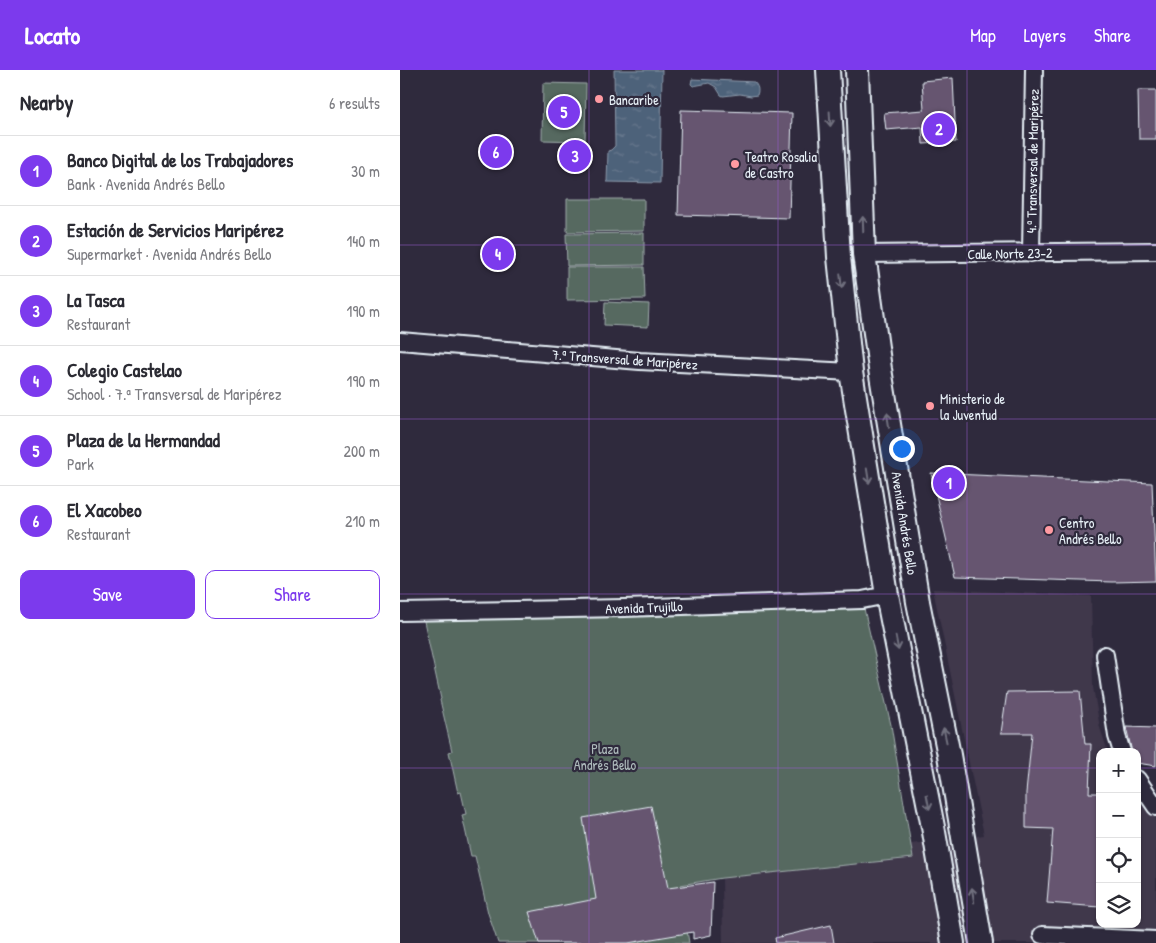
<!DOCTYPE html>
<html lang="en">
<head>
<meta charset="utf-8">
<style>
	body { margin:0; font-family:"Patrick Hand",sans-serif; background:#f7f7f7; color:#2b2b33 }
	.controls { position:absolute; right:15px; bottom:15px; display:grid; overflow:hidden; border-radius:10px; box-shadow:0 1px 4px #0004 }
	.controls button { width:45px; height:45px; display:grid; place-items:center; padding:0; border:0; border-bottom:1px solid #e1e1e2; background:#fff; color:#2b2b33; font:25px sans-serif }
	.you { position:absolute; left:501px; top:378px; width:18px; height:18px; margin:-12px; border:4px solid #fff; border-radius:50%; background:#1a73e8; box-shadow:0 0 0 8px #1a73e833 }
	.badge { display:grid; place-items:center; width:32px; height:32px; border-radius:50%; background:#7c3aed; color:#fff; font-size:16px; font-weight:700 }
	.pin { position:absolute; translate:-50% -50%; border:2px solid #fff; box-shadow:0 1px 5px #0006 }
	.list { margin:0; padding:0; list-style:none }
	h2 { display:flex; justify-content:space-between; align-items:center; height:65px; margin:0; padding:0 20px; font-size:21px }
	h2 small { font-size:16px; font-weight:400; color:#7c7c81 }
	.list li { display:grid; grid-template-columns:32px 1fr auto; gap:15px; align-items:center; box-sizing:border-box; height:70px; padding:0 20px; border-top:1px solid #e1e1e2 }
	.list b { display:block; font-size:19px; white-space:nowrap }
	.list p { margin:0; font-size:16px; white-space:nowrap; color:#7c7c81 }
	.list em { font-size:16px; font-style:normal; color:#7c7c81 }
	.actions { display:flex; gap:10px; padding:15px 20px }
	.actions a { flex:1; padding:11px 0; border:1px solid #7c3aed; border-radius:10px; text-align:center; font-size:18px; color:#7c3aed }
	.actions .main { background:#7c3aed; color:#fff }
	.icon { flex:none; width:28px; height:28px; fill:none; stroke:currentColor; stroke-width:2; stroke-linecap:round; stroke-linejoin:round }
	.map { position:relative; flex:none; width:756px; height:873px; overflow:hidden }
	header { display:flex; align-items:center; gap:30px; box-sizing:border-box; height:70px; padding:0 25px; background:#7c3aed; color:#fff }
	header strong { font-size:24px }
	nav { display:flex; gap:28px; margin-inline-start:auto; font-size:18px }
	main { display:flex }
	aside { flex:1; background:#fff }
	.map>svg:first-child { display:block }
	.built { fill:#40374c }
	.park { fill:#576961; stroke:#a0adac }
	.water { fill:url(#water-ripples); stroke:#8c9bac }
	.building { fill:#665570; stroke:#e8f1f8 }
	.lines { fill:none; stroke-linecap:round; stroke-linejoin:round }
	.street-casing { stroke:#e8f1f8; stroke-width:20 }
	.secondary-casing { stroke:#e8f1f8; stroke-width:26 }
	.street { stroke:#2f2a3d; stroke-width:16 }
	.secondary { stroke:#2f2a3d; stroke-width:22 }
	.oneway { stroke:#70707e }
	.grid { fill:none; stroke:#965dcd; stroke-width:1; stroke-opacity:0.55 }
	.poi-dot { fill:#ff9aa2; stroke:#2f2a3d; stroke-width:2 }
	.labels { text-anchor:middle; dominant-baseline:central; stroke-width:4.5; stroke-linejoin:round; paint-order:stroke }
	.poi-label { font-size:14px; fill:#e8f1f8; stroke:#2f2a3d; text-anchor:start }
	.street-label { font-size:14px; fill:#e8f1f8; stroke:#2f2a3d }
	.park-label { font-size:14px; fill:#aebbbc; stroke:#2f2a3d }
</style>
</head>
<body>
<header>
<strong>Locato</strong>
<nav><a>Map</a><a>Layers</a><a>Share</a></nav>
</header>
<main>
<aside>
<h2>Nearby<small>6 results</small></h2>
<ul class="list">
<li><span class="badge">1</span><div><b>Banco Digital de los Trabajadores</b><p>Bank · Avenida Andrés Bello</p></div><em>30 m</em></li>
<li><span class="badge">2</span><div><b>Estación de Servicios Maripérez</b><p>Supermarket · Avenida Andrés Bello</p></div><em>140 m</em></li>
<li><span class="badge">3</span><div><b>La Tasca</b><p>Restaurant</p></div><em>190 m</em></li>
<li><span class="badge">4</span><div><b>Colegio Castelao</b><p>School · 7.ª Transversal de Maripérez</p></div><em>190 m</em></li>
<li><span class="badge">5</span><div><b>Plaza de la Hermandad</b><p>Park</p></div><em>200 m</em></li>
<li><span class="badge">6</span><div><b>El Xacobeo</b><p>Restaurant</p></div><em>210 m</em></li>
</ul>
<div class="actions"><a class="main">Save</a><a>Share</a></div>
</aside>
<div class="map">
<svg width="756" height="873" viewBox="0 0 756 873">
	<defs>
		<pattern id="water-ripples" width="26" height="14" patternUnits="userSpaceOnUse" patternTransform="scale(1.25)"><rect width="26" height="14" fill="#4e627a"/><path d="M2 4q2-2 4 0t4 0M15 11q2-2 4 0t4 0" fill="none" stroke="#68798e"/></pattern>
	</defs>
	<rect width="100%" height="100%" fill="#2f2a3d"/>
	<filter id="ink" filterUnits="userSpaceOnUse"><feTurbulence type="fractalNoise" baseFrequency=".02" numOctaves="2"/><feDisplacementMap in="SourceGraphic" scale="10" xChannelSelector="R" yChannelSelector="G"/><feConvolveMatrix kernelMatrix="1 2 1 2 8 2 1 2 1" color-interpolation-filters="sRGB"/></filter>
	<g filter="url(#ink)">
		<!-- built -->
		<path class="built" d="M533 519 691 526 693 617 700 658 708 682H700V854H737V722L756 746V873H323L322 808H323V804L511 774 584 765Z"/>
		<!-- park -->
		<g class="park">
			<path d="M143 13 186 14 185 71 142 70Z"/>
			<path d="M167 129H244V161L167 162Z"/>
			<path d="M244 163V195L167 196 166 164Z"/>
			<path d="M167 197H244L245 229 167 230Z"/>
			<path d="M205 232 249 234 248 257 204 255Z"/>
			<path d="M462 530 491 655 513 788 322 808 280 815 289 873H98L88 843 75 786H71L62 745 66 744 61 722 58 723 49 682 52 681 40 630 41 629 22 542Z"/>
		</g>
		<!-- water -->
		<g class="water">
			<path d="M214 0H262L260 113 207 112 208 81 211 80 215 76Z"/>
			<path d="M292 9 354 12C358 16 359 20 357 25L351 26 340 24 323 26 321 25 316 17 309 13 293 16 291 14Z"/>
		</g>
		<!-- building -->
		<g class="building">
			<path d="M553 8 556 72 523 74 522 57 486 60 484 43 524 40 522 11Z"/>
			<path d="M738 20H756V69H739Z"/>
			<path d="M281 40 392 43 389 148 278 145Z"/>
			<path d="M531 403 752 413 756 511 712 512 555 507Z"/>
			<path d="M680 621 685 674H691L689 723H700V837L647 833 653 759 626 758V723L632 663H601L607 622Z"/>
			<path d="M726 657 756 658V696L737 693V682H732Z"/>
			<path d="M251 736 268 818 313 812 311 865 293 869V862L228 873H139L129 842 196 829 183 748Z"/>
			<path d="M431 855 434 873H376L375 868Z"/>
		</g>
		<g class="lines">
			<!-- street casing -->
			<g class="street-casing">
				<g id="street">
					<path d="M631 183 634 0"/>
					<path d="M464 184 756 181"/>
					<path d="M0 271 240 291 451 302"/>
					<path d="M0 542 224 538 462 530 487 525"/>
					<path d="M705 585 717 666 722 682"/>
					<path d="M737 709 756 737"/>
					<path d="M642 865 756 870"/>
				</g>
			</g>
			<!-- secondary casing -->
			<g class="secondary-casing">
				<g id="secondary">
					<path d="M428 0 439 187 451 302 487 525 534 762 553 873"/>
					<path d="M457 0 464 184 480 299 518 532 549 685 581 873"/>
				</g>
			</g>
			<!-- street -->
			<use href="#street" class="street"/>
			<!-- secondary -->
			<use href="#secondary" class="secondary"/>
		</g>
		<!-- one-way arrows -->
		<defs><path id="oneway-shaft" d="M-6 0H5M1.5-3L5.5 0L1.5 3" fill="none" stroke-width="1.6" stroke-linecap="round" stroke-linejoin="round" transform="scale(1.25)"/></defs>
		<g class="oneway">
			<use href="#oneway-shaft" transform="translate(430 49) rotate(87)"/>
			<use href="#oneway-shaft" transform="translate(463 154) rotate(-92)"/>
			<use href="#oneway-shaft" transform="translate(441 211) rotate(84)"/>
			<use href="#oneway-shaft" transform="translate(488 350) rotate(-99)"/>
			<use href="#oneway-shaft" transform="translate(468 406) rotate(81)"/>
			<use href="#oneway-shaft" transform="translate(497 573) rotate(79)"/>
			<use href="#oneway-shaft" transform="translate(545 665) rotate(-102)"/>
			<use href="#oneway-shaft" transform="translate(528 732) rotate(79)"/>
			<use href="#oneway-shaft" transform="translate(573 825) rotate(-99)"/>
		</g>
	</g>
	<!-- grid -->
	<path class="grid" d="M189 0V873M378 0V873M567 0V873M0 175H756M0 349H756M0 524H756M0 698H700M737 698H756"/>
	<!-- markers -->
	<g class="poi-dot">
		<circle cx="199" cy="29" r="5"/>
		<circle cx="335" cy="94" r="5"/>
		<circle cx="530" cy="336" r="5"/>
		<circle cx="649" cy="460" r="5"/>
	</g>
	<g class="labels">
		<!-- poi labels -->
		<g class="poi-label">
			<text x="209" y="29">Bancaribe</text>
			<text x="345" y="86">Teatro Rosalia<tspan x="345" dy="16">de Castro</tspan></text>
			<text x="540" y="328">Ministerio de<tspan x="540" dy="16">la Juventud</tspan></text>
			<text x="659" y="452">Centro<tspan x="659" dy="16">Andrés Bello</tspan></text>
		</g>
		<!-- street labels -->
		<g class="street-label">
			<text transform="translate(632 91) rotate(-89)">4.ª Transversal de Maripérez</text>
			<text transform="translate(610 183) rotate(-1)">Calle Norte 23-2</text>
			<text transform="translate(225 289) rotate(4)">7.ª Transversal de Maripérez</text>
			<text transform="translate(505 453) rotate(81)">Avenida Andrés Bello</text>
			<text transform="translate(244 537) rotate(-2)">Avenida Trujillo</text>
		</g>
		<!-- park labels -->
		<g class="park-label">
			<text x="205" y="678">Plaza<tspan x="205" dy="16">Andrés Bello</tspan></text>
		</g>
	</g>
</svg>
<div class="controls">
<button>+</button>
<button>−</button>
<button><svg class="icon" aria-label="locate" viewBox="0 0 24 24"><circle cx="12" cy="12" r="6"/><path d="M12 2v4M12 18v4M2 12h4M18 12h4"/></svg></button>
<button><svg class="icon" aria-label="layers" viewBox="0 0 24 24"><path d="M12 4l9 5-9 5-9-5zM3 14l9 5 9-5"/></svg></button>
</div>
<div class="you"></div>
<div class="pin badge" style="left:549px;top:413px">1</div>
<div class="pin badge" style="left:539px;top:59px">2</div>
<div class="pin badge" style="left:175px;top:86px">3</div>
<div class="pin badge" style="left:98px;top:184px">4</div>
<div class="pin badge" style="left:164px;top:42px">5</div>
<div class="pin badge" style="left:96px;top:82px">6</div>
</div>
</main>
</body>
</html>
